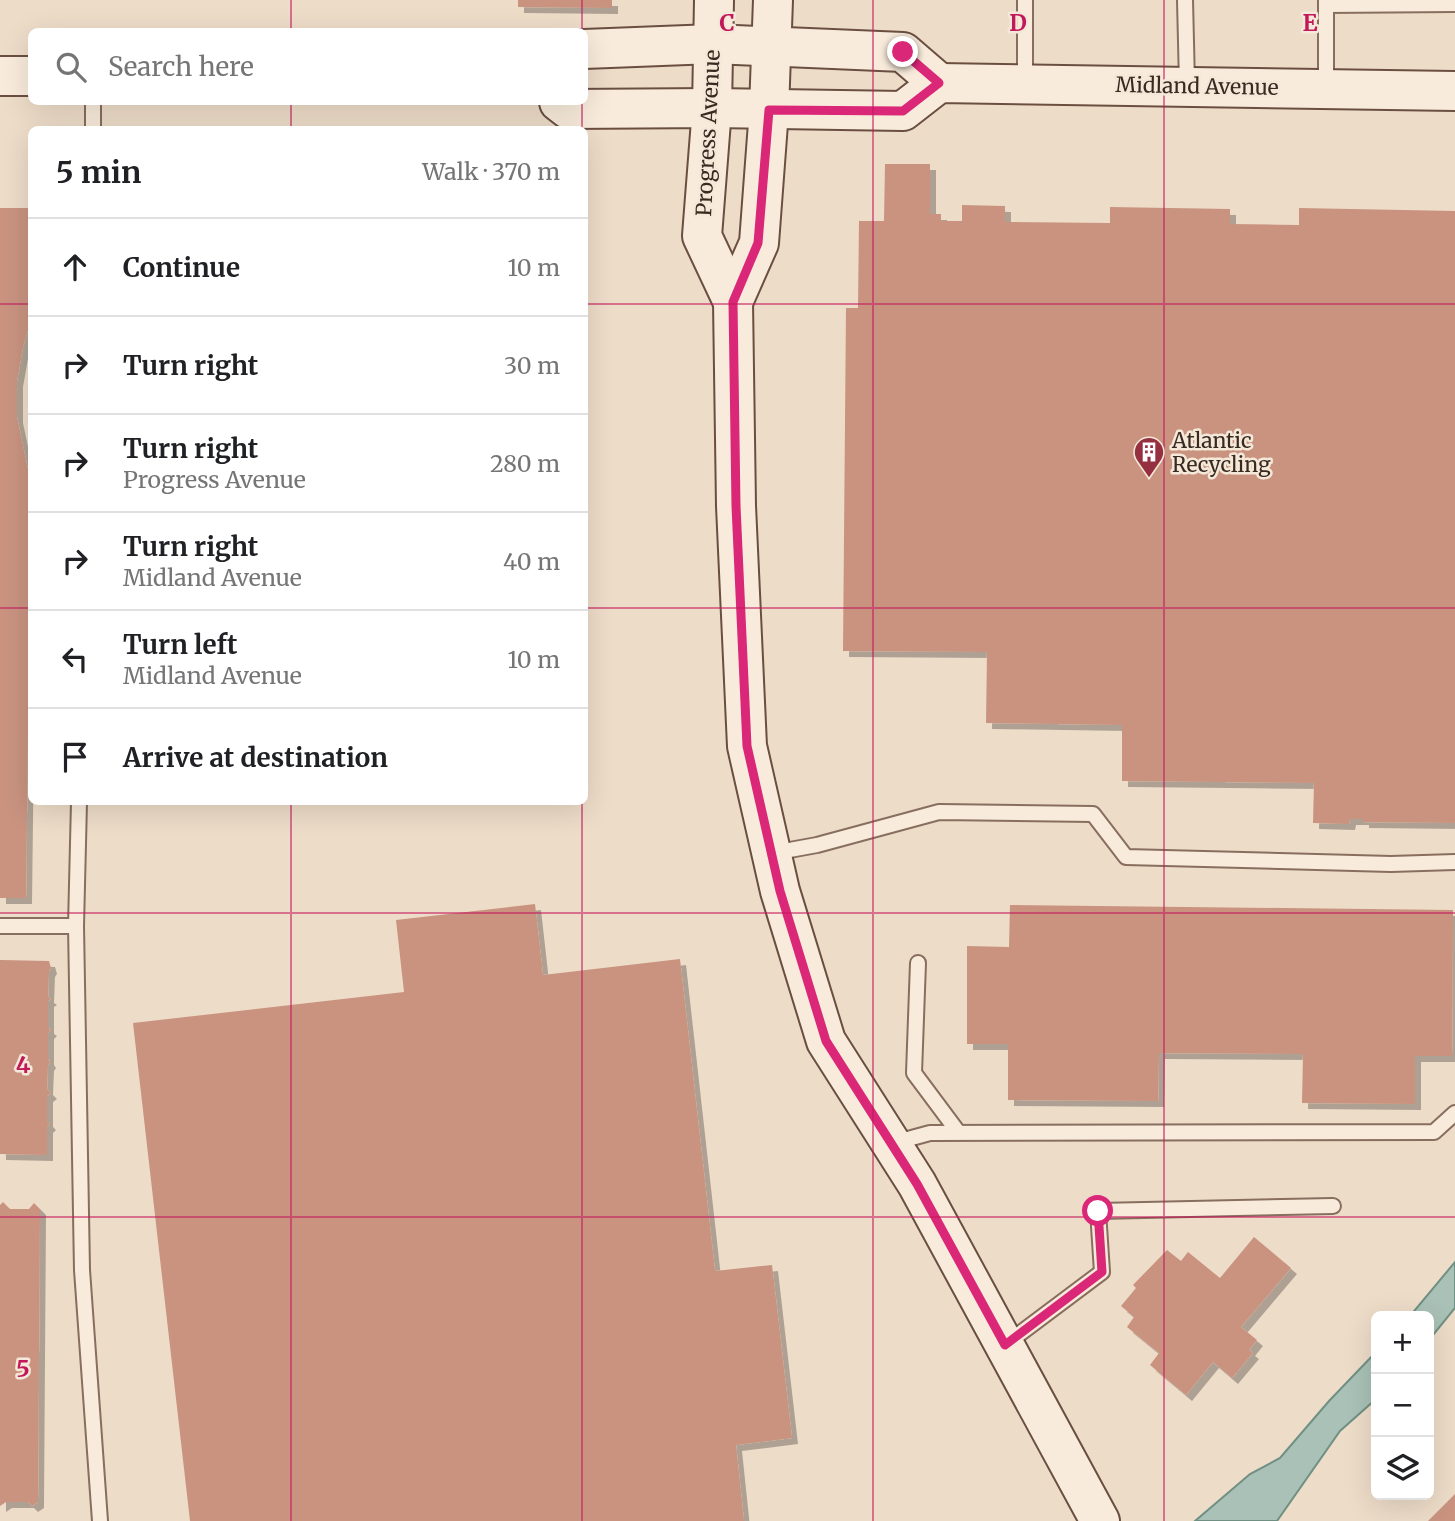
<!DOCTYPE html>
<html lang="en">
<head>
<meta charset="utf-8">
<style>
	body { margin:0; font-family:Merriweather,serif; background:#f2f2f2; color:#202124 }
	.controls { position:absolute; right:21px; bottom:21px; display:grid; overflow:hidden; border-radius:10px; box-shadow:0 7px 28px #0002 }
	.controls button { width:63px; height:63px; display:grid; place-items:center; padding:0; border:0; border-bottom:2px solid #e0e0e0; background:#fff; color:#202124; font:35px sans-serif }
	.stop { position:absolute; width:21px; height:21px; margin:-16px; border:5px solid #db2777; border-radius:50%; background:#fff }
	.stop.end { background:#db2777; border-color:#fff; box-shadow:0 2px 7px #0008 }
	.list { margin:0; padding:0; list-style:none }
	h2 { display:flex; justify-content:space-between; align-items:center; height:91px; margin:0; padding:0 28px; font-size:30px }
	h2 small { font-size:23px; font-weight:400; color:#757577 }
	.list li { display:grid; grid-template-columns:46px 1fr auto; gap:21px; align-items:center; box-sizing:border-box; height:98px; padding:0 28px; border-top:2px solid #e0e0e0 }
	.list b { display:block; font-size:26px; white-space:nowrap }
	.list p { margin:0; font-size:23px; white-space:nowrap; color:#757577 }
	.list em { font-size:23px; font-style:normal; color:#757577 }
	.icon { flex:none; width:38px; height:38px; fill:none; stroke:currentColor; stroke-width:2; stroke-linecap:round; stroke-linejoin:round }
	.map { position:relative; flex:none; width:1455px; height:1521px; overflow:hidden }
	.search { position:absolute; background:#fff; box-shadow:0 7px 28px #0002; left:28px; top:28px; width:560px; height:77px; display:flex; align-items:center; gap:18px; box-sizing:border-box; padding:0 24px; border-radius:10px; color:#757577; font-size:26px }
	.panel { position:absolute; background:#fff; box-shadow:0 7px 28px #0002; left:28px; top:126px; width:560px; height:679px; border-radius:10px }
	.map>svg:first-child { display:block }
	.water { fill:#a9c1b6; stroke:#709083; stroke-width:2 }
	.building { fill:#c99380; filter:url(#shadow) }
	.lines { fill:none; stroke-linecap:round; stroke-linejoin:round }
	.lane-casing { stroke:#886e5e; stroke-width:18 }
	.secondary-casing { stroke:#6a4f41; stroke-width:42 }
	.lane { stroke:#f8ebdb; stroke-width:14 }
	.secondary { stroke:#f8ebdb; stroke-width:38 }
	.route { stroke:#db2777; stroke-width:9 }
	.grid { fill:none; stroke:#c2185b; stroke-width:2; stroke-opacity:0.55 }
	.labels { text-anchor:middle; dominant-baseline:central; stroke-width:5; stroke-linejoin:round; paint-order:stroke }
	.street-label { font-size:21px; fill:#392921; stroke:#f4e8d8 }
	.poi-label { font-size:21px; fill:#392921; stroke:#f4e8d8; text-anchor:start }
	.grid-label { font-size:23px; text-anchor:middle; font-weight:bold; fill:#c2185b; stroke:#f4e8d8; stroke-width:5; stroke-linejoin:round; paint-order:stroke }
</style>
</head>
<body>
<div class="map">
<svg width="1455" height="1521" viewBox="0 0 1455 1521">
	<defs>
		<filter id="shadow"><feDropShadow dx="6" dy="6" stdDeviation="0" flood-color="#0004"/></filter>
	</defs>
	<rect width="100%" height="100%" fill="#eddcc8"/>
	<!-- water -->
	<g class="water">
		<path d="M1455 1262V1308L1429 1340V1316H1410Z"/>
		<path d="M1376 1352V1399L1340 1431 1277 1521H1195L1250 1474 1280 1458 1329 1401Z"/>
	</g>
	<!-- building -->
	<g class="building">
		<path d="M518 0H612V8L518 7Z"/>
		<path d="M885 164H930V214H941V221H962V205L1005 206V222L1110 223V207L1230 209V224L1299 225V208L1455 211V823L1363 822V819H1350L1349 824 1313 823 1314 783 1122 781V725L986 723 987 652 843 651 846 308H858L859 221H884Z"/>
		<path d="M0 208H32V316L23 347 17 381V417L31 484 26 898H0Z"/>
		<path d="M535 904 543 975 680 959 715 1271 772 1265 792 1438 736 1445 744 1521H190L133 1023 404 992 396 920Z"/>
		<path d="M1010 905 1453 910 1452 1056H1415V1104L1302 1103 1303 1054 1159 1053 1158 1101 1008 1100V1044H967V946L1009 947Z"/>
		<path d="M0 960 49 961 51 968 49 971 48 997 51 999 48 1001V1028L51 1030 48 1033V1059L50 1062 48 1065 47 1089 51 1093 47 1096V1121L50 1124 47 1127V1155L0 1154Z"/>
		<path d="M3 1202 10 1209H29L34 1203 40 1209 38 1498V1502L32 1506 28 1502H6L0 1506V1205Z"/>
		<path d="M1254 1237 1291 1268 1241 1327 1257 1340 1249 1350 1253 1353 1232 1378 1213 1362 1186 1395 1150 1365 1159 1353 1127 1327 1134 1317 1121 1306 1136 1288 1133 1285 1167 1250 1181 1261 1188 1252 1220 1278Z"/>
		<path d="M1455 1494V1521H1428Z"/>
	</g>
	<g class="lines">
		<!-- lane casing -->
		<g class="lane-casing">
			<g id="lane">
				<path d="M1025 0V83"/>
				<path d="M1185 0 1187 84"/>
				<path d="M1326 0V87"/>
				<path d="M1326 5 1455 4"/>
				<path d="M93 130V102"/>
				<path d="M79 802 76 926 82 1270 100 1521"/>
				<path d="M773 853 817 845 939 812 1093 814 1126 857 1391 864 1455 862"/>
				<path d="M0 926H76"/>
				<path d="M918 963 914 1073 958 1132"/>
				<path d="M893 1143 930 1133 1434 1132 1455 1113"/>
				<path d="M1006 1344 1102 1272 1098 1211 1333 1206"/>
			</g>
		</g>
		<!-- secondary casing -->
		<g class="secondary-casing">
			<g id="secondary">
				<path d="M714 0 712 108 702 236 733 302 736 506 747 746 780 891 826 1041 917 1184 1100 1521"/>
				<path d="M584 49 713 44 903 52 939 83"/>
				<path d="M0 76H32"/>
				<path d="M559 102 568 109 712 108 903 111 939 83 1455 91"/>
				<path d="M733 302 759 243 769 110 773 0"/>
			</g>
		</g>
		<!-- lane -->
		<use href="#lane" class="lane"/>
		<!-- secondary -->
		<use href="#secondary" class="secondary"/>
	</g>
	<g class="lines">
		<!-- route -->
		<path class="route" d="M903 52 939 83 903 111 769 110 758 243 733 302 736 506 747 746 780 891 826 1041 917 1184 1005 1345 1102 1272 1098 1211"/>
	</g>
	<!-- grid -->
	<path class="grid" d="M291 0V32M582 0V32M873 0V1521M1164 0V1521M291 102V130M582 102V130M0 304H32M584 304H1455M0 608H32M584 608H1455M291 802V1521M582 802V1521M0 913H1455M0 1217H1455"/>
	<!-- icons -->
	<defs>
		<g id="building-pin" transform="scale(1.575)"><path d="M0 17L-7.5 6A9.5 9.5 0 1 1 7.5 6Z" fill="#953041" stroke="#f4e8d8"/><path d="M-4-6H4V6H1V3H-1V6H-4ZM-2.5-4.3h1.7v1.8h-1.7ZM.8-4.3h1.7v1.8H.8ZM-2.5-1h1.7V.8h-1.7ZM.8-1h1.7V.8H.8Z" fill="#fff"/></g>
	</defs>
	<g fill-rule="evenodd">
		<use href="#building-pin" x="1149" y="452"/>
	</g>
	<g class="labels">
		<!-- street labels -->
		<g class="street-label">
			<text transform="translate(1197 86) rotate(1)">Midland Avenue</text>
			<text transform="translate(708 133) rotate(-87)">Progress Avenue</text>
		</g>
		<!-- poi labels -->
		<g class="poi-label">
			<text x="1172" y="440">Atlantic<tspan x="1172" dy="24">Recycling</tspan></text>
		</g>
	</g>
	<g class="grid-label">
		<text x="727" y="31">C</text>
		<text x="1018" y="31">D</text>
		<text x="1310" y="31">E</text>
		<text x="23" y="1073">4</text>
		<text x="23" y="1377">5</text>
	</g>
</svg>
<div class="controls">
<button>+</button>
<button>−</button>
<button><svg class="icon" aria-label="layers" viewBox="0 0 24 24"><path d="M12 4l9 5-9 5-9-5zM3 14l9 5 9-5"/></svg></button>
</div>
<div class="stop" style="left:1098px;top:1211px"></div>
<div class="stop end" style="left:903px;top:52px"></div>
<div class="search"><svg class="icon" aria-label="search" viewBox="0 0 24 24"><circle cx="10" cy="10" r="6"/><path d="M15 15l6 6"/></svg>Search here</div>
<section class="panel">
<h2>5 min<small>Walk · 370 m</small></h2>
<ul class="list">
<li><svg class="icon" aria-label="ahead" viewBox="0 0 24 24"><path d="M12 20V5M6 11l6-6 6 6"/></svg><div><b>Continue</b></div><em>10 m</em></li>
<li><svg class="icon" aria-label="right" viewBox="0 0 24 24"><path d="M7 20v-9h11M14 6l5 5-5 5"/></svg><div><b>Turn right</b></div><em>30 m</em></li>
<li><svg class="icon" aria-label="right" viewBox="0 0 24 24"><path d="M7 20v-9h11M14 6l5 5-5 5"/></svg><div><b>Turn right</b><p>Progress Avenue</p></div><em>280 m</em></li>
<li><svg class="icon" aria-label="right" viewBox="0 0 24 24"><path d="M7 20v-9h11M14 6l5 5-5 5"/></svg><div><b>Turn right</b><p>Midland Avenue</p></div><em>40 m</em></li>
<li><svg class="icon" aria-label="left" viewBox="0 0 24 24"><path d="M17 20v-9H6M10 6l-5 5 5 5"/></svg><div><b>Turn left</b><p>Midland Avenue</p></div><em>10 m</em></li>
<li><svg class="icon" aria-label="arrive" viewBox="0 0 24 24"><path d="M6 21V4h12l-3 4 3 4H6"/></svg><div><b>Arrive at destination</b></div></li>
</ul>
</section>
</div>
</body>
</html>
